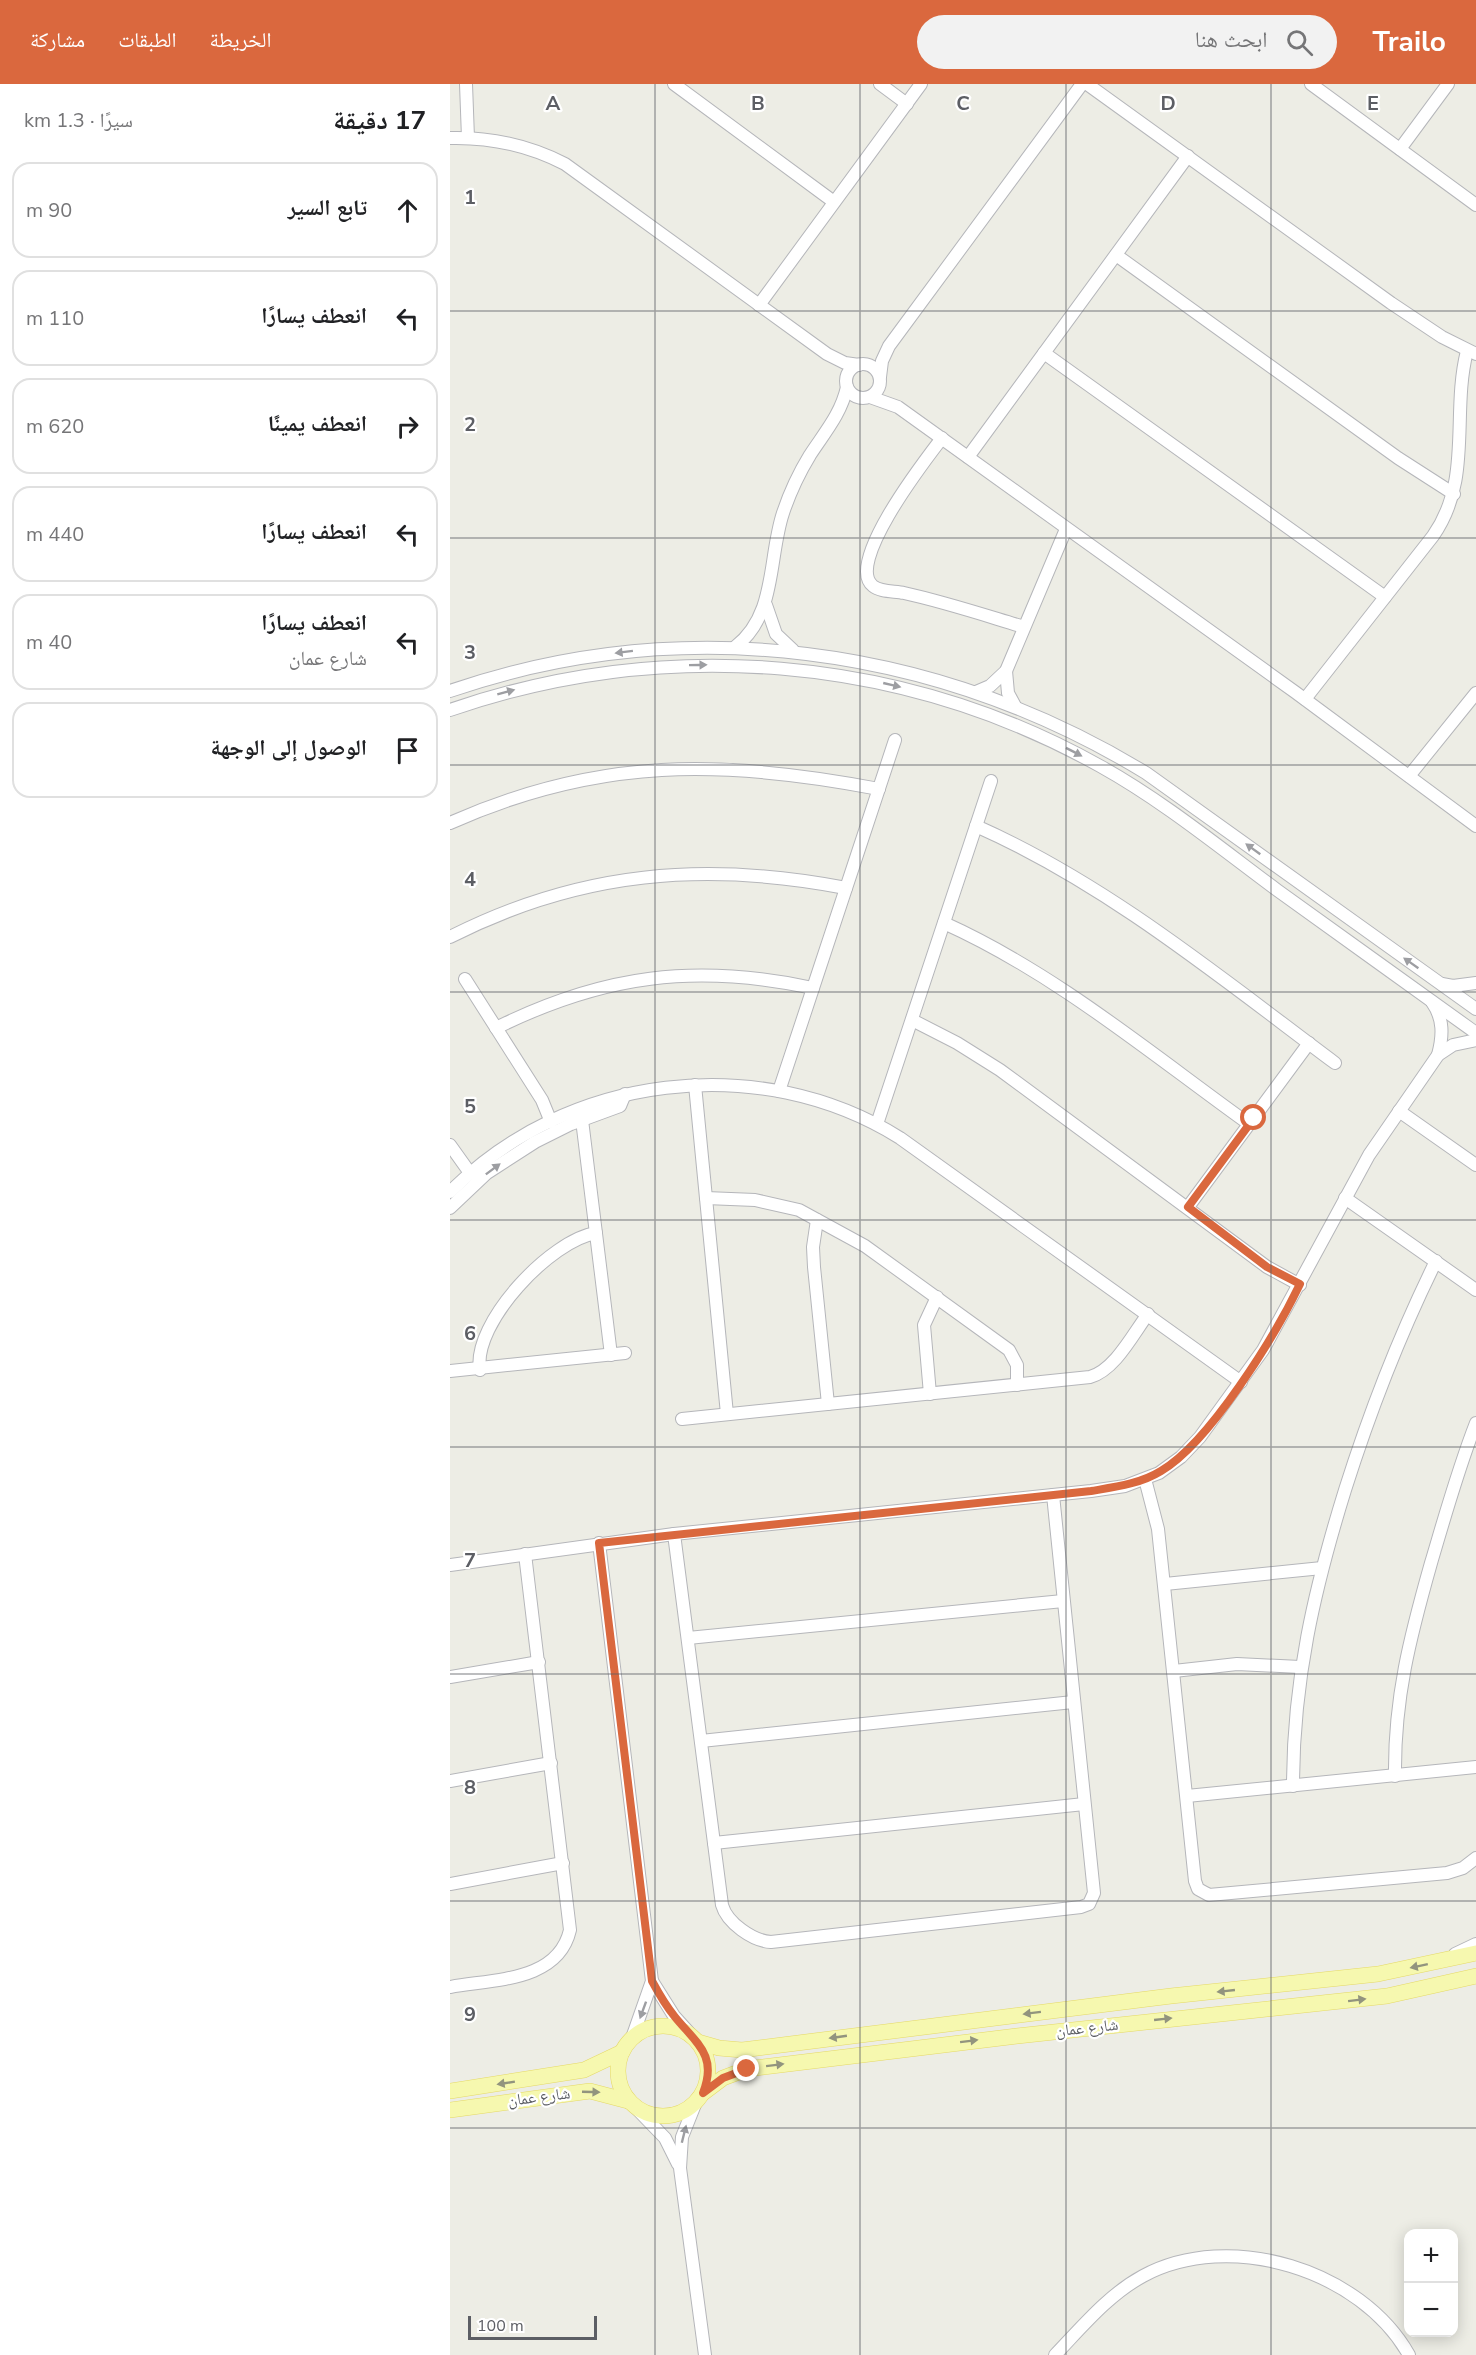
<!DOCTYPE html>
<html lang="ar">
<head>
<meta charset="utf-8">
<style>
	body { margin:0; font-family:"Nunito Sans","Noto Naskh Arabic",sans-serif; background:#f2f2f2; color:#202124; direction:rtl }
	.controls { position:absolute; right:18px; bottom:18px; display:grid; overflow:hidden; border-radius:12px; box-shadow:0 3px 15px #0003 }
	.controls button { width:54px; height:54px; display:grid; place-items:center; padding:0; border:0; border-bottom:2px solid #e0e0e0; background:#fff; color:#202124; font:30px sans-serif }
	.scale { position:absolute; left:18px; bottom:15px; width:129px; box-sizing:border-box; padding-left:6px; border:3px solid #5c5e64; border-top:0; font-size:16px; line-height:21px; white-space:nowrap; color:#5c5e64; -webkit-text-stroke:4px #fff; paint-order:stroke }
	.stop { position:absolute; width:18px; height:18px; margin:-14px; border:4px solid #da683e; border-radius:50%; background:#fff }
	.stop.end { background:#da683e; border-color:#fff; box-shadow:0 2px 6px #0008 }
	.list { margin:0; padding:0; list-style:none }
	h2 { display:flex; justify-content:space-between; align-items:center; height:78px; margin:0; padding:0 24px; font-size:26px }
	h2 small { font-size:20px; font-weight:400; color:#757577 }
	.list li { display:grid; grid-template-columns:39px 1fr auto; gap:18px; align-items:center; box-sizing:border-box; height:96px; margin:0 12px 12px; padding:0 12px; border:2px solid #e0e0e0; border-radius:18px }
	.list b { display:block; font-size:22px; white-space:nowrap }
	.list p { margin:0; font-size:20px; white-space:nowrap; color:#757577 }
	.list em { font-size:20px; font-style:normal; color:#757577 }
	.icon { flex:none; width:33px; height:33px; fill:none; stroke:currentColor; stroke-width:2; stroke-linecap:round; stroke-linejoin:round }
	.map { position:relative; flex:none; width:1026px; height:2271px; overflow:hidden; direction:ltr }
	header { display:flex; align-items:center; gap:36px; box-sizing:border-box; height:84px; padding:0 30px; background:#da683e; color:#fff }
	header strong { font-size:28px }
	nav { display:flex; gap:33px; margin-inline-start:auto; font-size:21px }
	.search { width:420px; height:54px; background:#f2f2f2; display:flex; align-items:center; gap:15px; box-sizing:border-box; padding:0 21px; border-radius:33px; color:#757577; font-size:22px }
	main { display:flex }
	aside { flex:1; background:#fff }
	.map>svg:first-child { display:block }
	.lines { fill:none; stroke-linecap:round; stroke-linejoin:round }
	.minor-casing { stroke:#b5b6ba; stroke-width:14 }
	.major-casing { stroke:#e5d966; stroke-width:16 }
	.minor { stroke:#fff; stroke-width:12 }
	.major { stroke:#f6f8af; stroke-width:15 }
	.oneway { fill:#9d9ea2 }
	.oneway2 { fill:#92947e }
	.route { stroke:#da683e; stroke-width:8 }
	.grid { fill:none; stroke:#5c5e64; stroke-width:1.5; stroke-opacity:0.55 }
	.labels { text-anchor:middle; dominant-baseline:central; stroke-width:4.5; stroke-linejoin:round; paint-order:stroke }
	.street-label { font-size:16px; fill:#5c5e64; stroke:#fff }
	.grid-label { font-size:20px; text-anchor:middle; font-weight:bold; fill:#5c5e64; stroke:#fff; stroke-width:4.5; stroke-linejoin:round; paint-order:stroke }
</style>
</head>
<body>
<header>
<strong>Trailo</strong>
<div class="search"><svg class="icon" aria-label="search" viewBox="0 0 24 24"><circle cx="10" cy="10" r="6"/><path d="M15 15l6 6"/></svg>ابحث هنا</div>
<nav><a>الخريطة</a><a>الطبقات</a><a>مشاركة</a></nav>
</header>
<main>
<div class="map">
<svg width="1026" height="2271" viewBox="0 0 1026 2271">
	<rect width="100%" height="100%" fill="#edede5"/>
	<g class="lines">
		<!-- minor casing -->
		<g class="minor-casing">
			<g id="minor">
				<path d="M16 0 18 54"/>
				<path d="M224 0 384 118"/>
				<path d="M430 0 457 20"/>
				<path d="M637 0 941 219 992 253 1026 270"/>
				<path d="M861 0 1026 121"/>
				<path d="M0 54C41 53 78 61 115 80L377 270 395 279 409 281"/>
				<path d="M950 65 998 0"/>
				<path d="M666 171 948 374 1004 410"/>
				<path d="M309 221 471 0"/>
				<path d="M594 269 935 513"/>
				<circle cx="413" cy="297" r="17"/>
				<path d="M430 293 432 277 439 262 632 0"/>
				<path d="M420 313 448 323 845 608 1026 742"/>
				<path d="M492 354C476 375 394 480 423 502 430 508 445 507 454 509 495 518 534 531 574 543"/>
				<path d="M518 373 738 72"/>
				<path d="M316 521 326 550 343 566"/>
				<path d="M285 563C327 531 318 474 333 429 340 408 349 389 360 371 375 348 391 330 397 303"/>
				<path d="M556 587 558 609 565 622"/>
				<path d="M0 607C234 527 485 561 696 689L1026 925"/>
				<path d="M526 608 540 602 556 587 616 445"/>
				<path d="M855 615 983 452C1023 395 1001 330 1017 267"/>
				<path d="M0 626C215 552 451 571 650 682 713 717 769 763 827 806 893 854 960 901 1026 949"/>
				<path d="M959 692 1026 609"/>
				<path d="M0 739C148 673 273 675 429 705"/>
				<path d="M526 742C657 800 771 894 885 979"/>
				<path d="M494 839C605 889 700 969 799 1040"/>
				<path d="M0 853C130 787 255 777 396 804"/>
				<path d="M15 895 92 1016 101 1038"/>
				<path d="M992 900 1003 902 1026 899"/>
				<path d="M982 918C994 935 993 952 988 971"/>
				<path d="M462 936 507 959 550 986 817 1183 850 1201"/>
				<path d="M46 944C153 891 245 879 363 904"/>
				<path d="M245 1001 277 1330"/>
				<path d="M329 1007 445 656"/>
				<path d="M949 1027 1026 1081"/>
				<path d="M132 1036 161 1271"/>
				<path d="M427 1040 541 697"/>
				<path d="M0 1061 20 1089"/>
				<path d="M0 1108C117 990 309 966 450 1054L791 1298"/>
				<path d="M256 1114 305 1116 349 1126 415 1162 559 1266 567 1281V1301"/>
				<path d="M895 1114 1026 1206"/>
				<path d="M738 1123 859 959"/>
				<path d="M0 1124 37 1089 85 1058 121 1040 170 1022 175 1010"/>
				<path d="M367 1136 363 1163 364 1183 378 1320"/>
				<path d="M30 1286C22 1239 101 1156 146 1149"/>
				<path d="M0 1287 175 1269"/>
				<path d="M480 1310 474 1241 487 1213"/>
				<path d="M232 1335 640 1293C665 1286 683 1250 698 1230"/>
				<path d="M695 1395 708 1445 745 1797 748 1805 759 1811 997 1789 1013 1784 1026 1774"/>
				<path d="M224 1450 272 1821C277 1839 303 1857 321 1858L631 1823 639 1820 644 1809 603 1411"/>
				<path d="M149 1459 202 1897 182 1954"/>
				<path d="M0 1481 224 1450 641 1407 675 1402 709 1389 731 1373 750 1353 813 1266 919 1071 988 971 1003 961 1026 956"/>
				<path d="M715 1500 872 1484"/>
				<path d="M238 1554 613 1517"/>
				<path d="M724 1587 787 1580 850 1583"/>
				<path d="M0 1593 89 1578"/>
				<path d="M251 1657 623 1618"/>
				<path d="M945 1692C944 1615 960 1553 981 1479 995 1432 1008 1385 1026 1339"/>
				<path d="M0 1697 101 1679"/>
				<path d="M843 1702C843 1597 864 1506 895 1406 920 1327 949 1252 986 1177"/>
				<path d="M737 1712 1026 1683"/>
				<path d="M264 1759 634 1720"/>
				<path d="M0 1800 113 1779"/>
				<path d="M1005 1870 1026 1860"/>
				<path d="M202 1897 224 1932 242 1952"/>
				<path d="M0 1903C43 1895 108 1898 120 1846L75 1470"/>
				<path d="M246 2018 232 2053 230 2084 255 2271"/>
				<path d="M186 2024 215 2054 228 2080"/>
				<path d="M605 2271C632 2243 658 2211 693 2192 780 2145 911 2186 959 2271"/>
			</g>
		</g>
		<!-- major casing -->
		<g class="major-casing">
			<g id="major">
				<circle cx="213" cy="1987" r="45"/>
				<path d="M248 1958 269 1964 292 1966 721 1912 928 1890 1026 1869"/>
				<path d="M0 2007 134 1986 172 1968"/>
				<path d="M253 2009 273 1994 297 1985 567 1952 937 1912 1026 1892"/>
				<path d="M0 2026 140 2007 178 2017"/>
			</g>
		</g>
		<!-- minor -->
		<use href="#minor" class="minor"/>
		<!-- major -->
		<use href="#major" class="major"/>
	</g>
	<!-- one-way arrows -->
	<defs><path id="oneway-solid" d="M-6-.8H1V-3.2L6.5 0L1 3.2V.8H-6Z" transform="scale(1.5)"/></defs>
	<g class="oneway">
		<use href="#oneway-solid" transform="translate(174 568) rotate(173)"/>
		<use href="#oneway-solid" transform="translate(248 581) rotate(-1)"/>
		<use href="#oneway-solid" transform="translate(442 601) rotate(13)"/>
		<use href="#oneway-solid" transform="translate(56 608) rotate(-15)"/>
		<use href="#oneway-solid" transform="translate(624 668) rotate(27)"/>
		<use href="#oneway-solid" transform="translate(803 765) rotate(-144)"/>
		<use href="#oneway-solid" transform="translate(961 879) rotate(-145)"/>
		<use href="#oneway-solid" transform="translate(43 1085) rotate(-37)"/>
		<use href="#oneway-solid" transform="translate(193 1926) rotate(110)"/>
		<use href="#oneway-solid" transform="translate(234 2050) rotate(-76)"/>
	</g>
	<g class="oneway2">
		<use href="#oneway-solid" transform="translate(969 1882) rotate(168)"/>
		<use href="#oneway-solid" transform="translate(776 1907) rotate(174)"/>
		<use href="#oneway-solid" transform="translate(907 1916) rotate(-7)"/>
		<use href="#oneway-solid" transform="translate(582 1929) rotate(173)"/>
		<use href="#oneway-solid" transform="translate(713 1935) rotate(-6)"/>
		<use href="#oneway-solid" transform="translate(388 1953) rotate(172)"/>
		<use href="#oneway-solid" transform="translate(519 1957) rotate(-7)"/>
		<use href="#oneway-solid" transform="translate(325 1981) rotate(-7)"/>
		<use href="#oneway-solid" transform="translate(56 1999) rotate(171)"/>
		<use href="#oneway-solid" transform="translate(141 2008) rotate(2)"/>
	</g>
	<g class="lines">
		<!-- route -->
		<path class="route" d="M297 1985 273 1994 253 2009C268 1971 246 1959 225 1933 216 1922 209 1910 202 1897L149 1459 641 1407C665 1403 690 1400 711 1387 760 1358 825 1252 850 1200L817 1183 738 1123 804 1034"/>
	</g>
	<!-- grid -->
	<path class="grid" d="M205 0V2271M410 0V2271M616 0V2271M821 0V2271M0 227H1026M0 454H1026M0 681H1026M0 908H1026M0 1136H1026M0 1363H1026M0 1590H1026M0 1817H1026M0 2044H1026"/>
	<g class="labels">
		<!-- street labels -->
		<g class="street-label">
			<text transform="translate(637 1944) rotate(-6)">شارع عمان</text>
			<text transform="translate(89 2013) rotate(-7)">شارع عمان</text>
		</g>
	</g>
	<g class="grid-label">
		<text x="103" y="26">A</text>
		<text x="308" y="26">B</text>
		<text x="513" y="26">C</text>
		<text x="718" y="26">D</text>
		<text x="923" y="26">E</text>
		<text x="20" y="120">1</text>
		<text x="20" y="347">2</text>
		<text x="20" y="575">3</text>
		<text x="20" y="802">4</text>
		<text x="20" y="1029">5</text>
		<text x="20" y="1256">6</text>
		<text x="20" y="1483">7</text>
		<text x="20" y="1710">8</text>
		<text x="20" y="1937">9</text>
	</g>
</svg>
<div class="controls">
<button>+</button>
<button>−</button>
</div>
<div class="scale">100 m</div>
<div class="stop" style="left:804px;top:1034px"></div>
<div class="stop end" style="left:297px;top:1985px"></div>
</div>
<aside>
<h2>17 دقيقة<small>سيرًا · 1.3 km</small></h2>
<ul class="list">
<li><svg class="icon" aria-label="ahead" viewBox="0 0 24 24"><path d="M12 20V5M6 11l6-6 6 6"/></svg><div><b>تابع السير</b></div><em>90 m</em></li>
<li><svg class="icon" aria-label="left" viewBox="0 0 24 24"><path d="M17 20v-9H6M10 6l-5 5 5 5"/></svg><div><b>انعطف يسارًا</b></div><em>110 m</em></li>
<li><svg class="icon" aria-label="right" viewBox="0 0 24 24"><path d="M7 20v-9h11M14 6l5 5-5 5"/></svg><div><b>انعطف يمينًا</b></div><em>620 m</em></li>
<li><svg class="icon" aria-label="left" viewBox="0 0 24 24"><path d="M17 20v-9H6M10 6l-5 5 5 5"/></svg><div><b>انعطف يسارًا</b></div><em>440 m</em></li>
<li><svg class="icon" aria-label="left" viewBox="0 0 24 24"><path d="M17 20v-9H6M10 6l-5 5 5 5"/></svg><div><b>انعطف يسارًا</b><p>شارع عمان</p></div><em>40 m</em></li>
<li><svg class="icon" aria-label="arrive" viewBox="0 0 24 24"><path d="M6 21V4h12l-3 4 3 4H6"/></svg><div><b>الوصول إلى الوجهة</b></div></li>
</ul>
</aside>
</main>
</body>
</html>
